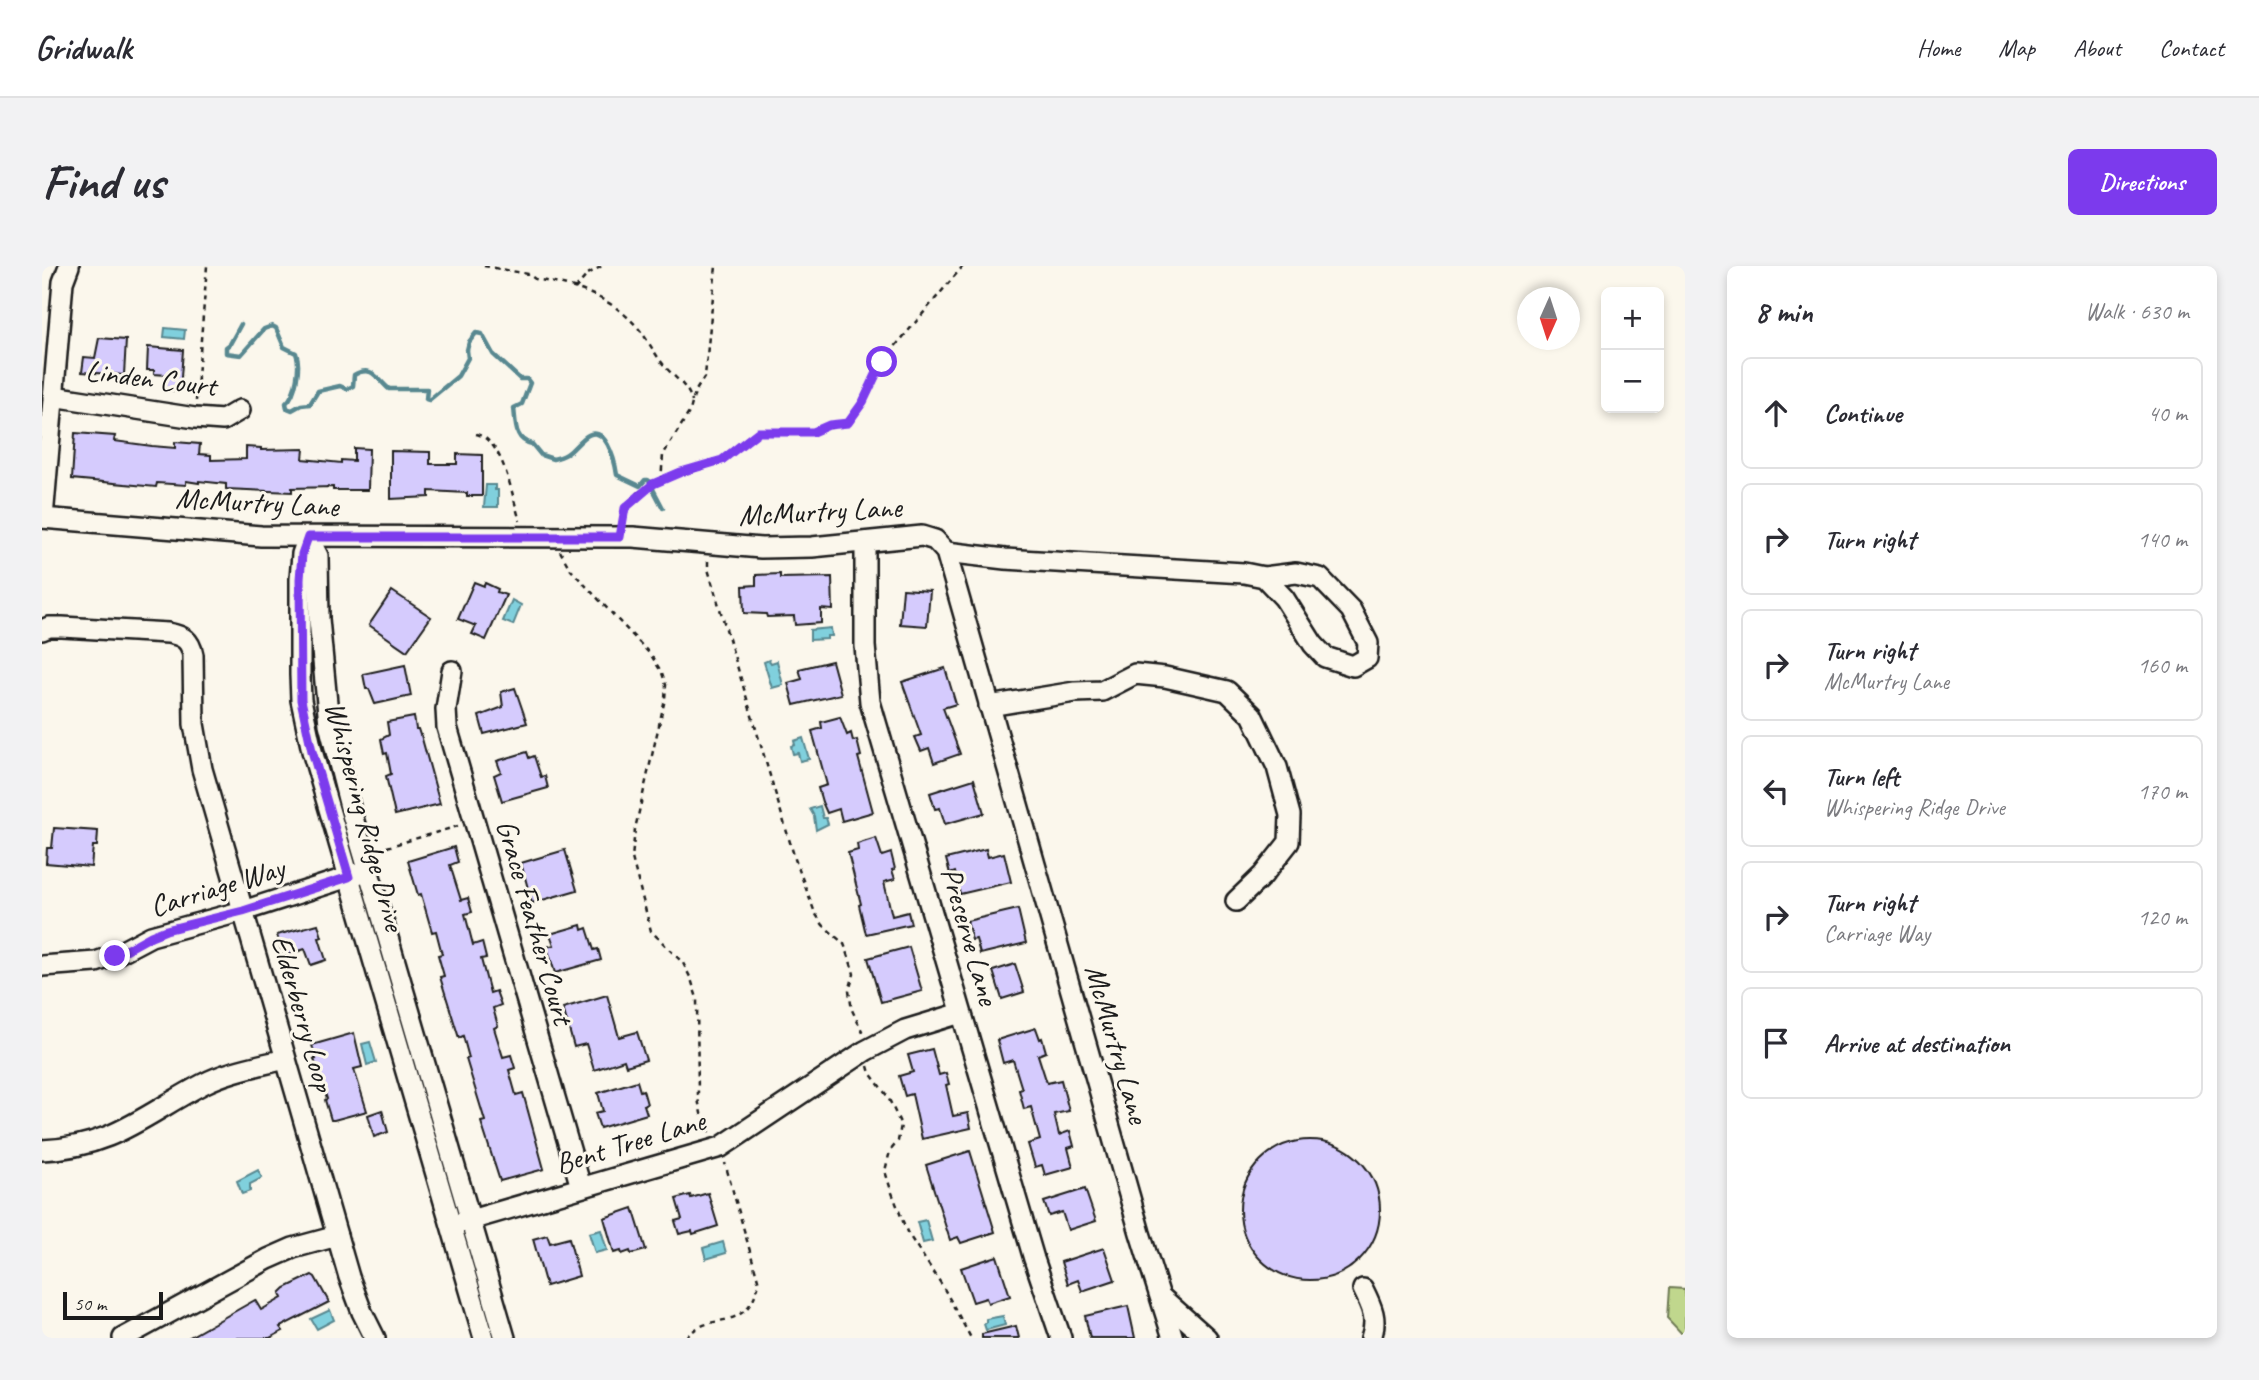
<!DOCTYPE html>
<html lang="en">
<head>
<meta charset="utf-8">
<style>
	body { margin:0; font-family:Caveat,sans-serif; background:#f2f2f3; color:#2b2b33 }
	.controls { position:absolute; right:21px; top:21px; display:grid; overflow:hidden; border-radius:10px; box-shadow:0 4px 10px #0003 }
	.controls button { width:63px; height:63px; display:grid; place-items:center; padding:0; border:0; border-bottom:2px solid #e1e1e2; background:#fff; color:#2b2b33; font:35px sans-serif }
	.compass { position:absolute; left:1475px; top:21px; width:63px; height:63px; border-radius:50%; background:#fff; box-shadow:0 4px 10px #0003; rotate:183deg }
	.scale { position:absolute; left:21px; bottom:18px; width:100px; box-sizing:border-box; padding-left:7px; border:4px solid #1c1c1c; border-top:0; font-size:19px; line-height:24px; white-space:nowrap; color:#1c1c1c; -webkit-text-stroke:5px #fbf7ec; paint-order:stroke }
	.stop { position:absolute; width:21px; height:21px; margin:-16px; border:5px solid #7c3aed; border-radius:50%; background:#fff }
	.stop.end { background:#7c3aed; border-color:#fff; box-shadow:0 2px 7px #0008 }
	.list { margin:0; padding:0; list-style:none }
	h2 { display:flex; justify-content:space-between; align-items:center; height:91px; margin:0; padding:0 28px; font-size:30px }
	h2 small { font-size:23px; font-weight:400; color:#7c7c81 }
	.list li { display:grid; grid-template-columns:46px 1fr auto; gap:21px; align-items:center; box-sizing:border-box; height:112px; margin:0 14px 14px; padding:0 14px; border:2px solid #e1e1e2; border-radius:10px }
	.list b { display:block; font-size:26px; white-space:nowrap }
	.list p { margin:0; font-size:23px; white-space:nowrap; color:#7c7c81 }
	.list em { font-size:23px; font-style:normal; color:#7c7c81 }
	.icon { flex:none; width:38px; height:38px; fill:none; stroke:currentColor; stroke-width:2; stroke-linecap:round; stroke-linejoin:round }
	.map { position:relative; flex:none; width:1643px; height:1072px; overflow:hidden; border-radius:10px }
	header { display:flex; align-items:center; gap:42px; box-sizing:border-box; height:98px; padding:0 35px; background:#fff; border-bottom:2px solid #e1e1e2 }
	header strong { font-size:33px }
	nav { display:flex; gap:38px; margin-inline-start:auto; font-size:24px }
	.intro { display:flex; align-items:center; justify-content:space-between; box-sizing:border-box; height:168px; padding:0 42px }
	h1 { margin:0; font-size:49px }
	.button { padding:18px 32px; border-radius:10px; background:#7c3aed; color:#fff; font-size:24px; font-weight:700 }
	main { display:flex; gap:42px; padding:0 42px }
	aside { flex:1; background:#fff; border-radius:10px; box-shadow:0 4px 10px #0003 }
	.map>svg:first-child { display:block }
	.green { fill:#c0d78d; stroke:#6e7a54; stroke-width:2 }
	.water { fill:#80d0dd; stroke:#588890; stroke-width:2 }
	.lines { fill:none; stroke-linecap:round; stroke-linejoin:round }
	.stream { stroke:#588890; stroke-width:4.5 }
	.building { fill:#d5cbfd; stroke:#1c1c1c; stroke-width:2 }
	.minor-casing { stroke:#1c1c1c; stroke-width:24 }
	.path { stroke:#1c1c1c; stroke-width:2.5; stroke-dasharray:5 5; stroke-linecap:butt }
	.minor { stroke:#fbf7ec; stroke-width:19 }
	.route { stroke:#7c3aed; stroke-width:9 }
	.labels { text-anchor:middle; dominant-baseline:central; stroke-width:6; stroke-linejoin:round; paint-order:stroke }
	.street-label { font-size:30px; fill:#1c1c1c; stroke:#fbf7ec }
</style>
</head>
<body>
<header>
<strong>Gridwalk</strong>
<nav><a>Home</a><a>Map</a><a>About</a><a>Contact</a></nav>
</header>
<div class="intro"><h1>Find us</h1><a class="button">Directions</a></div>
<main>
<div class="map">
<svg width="1643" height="1072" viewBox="0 0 1643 1072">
	<rect width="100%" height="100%" fill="#fbf7ec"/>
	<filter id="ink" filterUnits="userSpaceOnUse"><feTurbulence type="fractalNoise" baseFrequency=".0143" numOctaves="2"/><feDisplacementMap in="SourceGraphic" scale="14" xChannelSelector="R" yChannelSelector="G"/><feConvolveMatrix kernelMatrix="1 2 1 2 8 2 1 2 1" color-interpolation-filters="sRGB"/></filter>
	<g filter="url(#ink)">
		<!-- green -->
		<path class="green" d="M1627 1022 1643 1023V1071L1625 1052Z"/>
		<!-- water -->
		<g class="water">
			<path d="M123 62 143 64 142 73 122 71Z"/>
			<path d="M444 219H453V224H456V241H442Z"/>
			<path d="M470 334 479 339 471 359 461 355Z"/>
			<path d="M789 362 790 370H785V373L768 374V364Z"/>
			<path d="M727 394 729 397 735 395 741 419 730 422 722 396Z"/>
			<path d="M761 472 767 493 758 495 756 487 751 488 749 480 753 479 752 475Z"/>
			<path d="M778 540 781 552H784L786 558 774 564 772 550 768 543Z"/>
			<path d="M328 776 334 796 325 799 320 778Z"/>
			<path d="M216 904 220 912 208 918V925L200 928 195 915Z"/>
			<path d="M884 954 890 975 881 977 875 956Z"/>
			<path d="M559 964 565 984 553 987 547 967Z"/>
			<path d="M681 976 684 987 664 993 661 982Z"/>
			<path d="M288 1044 292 1054 275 1063 269 1053Z"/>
			<path d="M961 1050 963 1059 944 1064 942 1058 944 1057V1053Z"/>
		</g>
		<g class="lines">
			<!-- stream -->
			<path class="stream" d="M199 58 188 78 184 81V87L199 89 222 63 230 60 234 62 242 81 254 87C259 99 254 129 244 137L245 142 250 144 259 139 268 138 276 125 298 120 305 123 311 120 312 109C330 98 335 113 347 123H385L384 133 387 134 416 110 426 92 425 84 427 76 434 67 440 68 451 88 478 113H485L488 117 480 138 472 142C474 158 472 174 490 178L499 189 511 193C529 189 529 183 542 172 563 154 573 195 575 209L598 220 603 214H606L611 218V223L621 242"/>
		</g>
		<!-- building -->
		<g class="building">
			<path d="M57 72 84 74 82 109 40 106 42 91 53 92Z"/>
			<path d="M106 81 141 84 138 125 123 124 125 109 112 108V104H105Z"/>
			<path d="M33 167 73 170 72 175 110 180 133 182V176L158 178 157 188 169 189V194L204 193V181L219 182V184L262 183 261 193 299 197V194L312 195V182L327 183 326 224H291V221L250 222V226L184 223V218L157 215V217L144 215V219L115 217 114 221 30 213Z"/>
			<path d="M349 185 388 186V198H415V188L440 189V230H425V227L387 225V231L349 233Z"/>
			<path d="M738 308V312L790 311 791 344 779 343V357L753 359 752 350 725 351 724 348 702 347 701 320 714 319V309Z"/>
			<path d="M432 316 442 320 443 317 456 323 455 326 464 329 444 374 430 368 434 360 416 353Z"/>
			<path d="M861 323 888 325 885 360 858 358Z"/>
			<path d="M350 325 389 351 365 385 327 359Z"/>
			<path d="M790 395 799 428 752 439 746 417 760 413 757 403Z"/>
			<path d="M363 399 369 430 333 438 327 423H324L321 408Z"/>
			<path d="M903 402 914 438 901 442 918 488 892 497 887 482 879 485 873 471 879 469 860 416Z"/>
			<path d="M473 422 485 457 442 468 437 450 461 441 459 426Z"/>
			<path d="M372 451 374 463H376L378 469H379L398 538 353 549 344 510 349 508 345 487 342 488 339 473 347 469 345 456Z"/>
			<path d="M798 451 805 469 809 467 811 475 815 474 819 490 816 491 831 546 800 555 797 543 785 547 780 536 776 522 785 519 770 465 780 462 779 456Z"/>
			<path d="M485 486 487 492 492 490 499 511 503 510 506 522 460 535 452 509 459 506 455 495Z"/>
			<path d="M932 513 942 547 903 558 898 542 893 543 888 527Z"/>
			<path d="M12 562 56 565 55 580H51L49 601 4 597 5 582H10Z"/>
			<path d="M834 572 840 590 849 587 853 603 850 604 853 613 842 616 850 650 866 646 869 658 824 668 817 639 819 638 806 587 816 584 815 578Z"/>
			<path d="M412 581 416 596 408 599 419 634 426 632 430 646 423 648 431 679 440 676 444 692 439 693 448 727 454 725 459 739 451 742 456 760 452 762 461 791 469 789 473 802 467 804 474 829 481 827 502 903 458 915 439 856 443 855 424 793 427 792 421 770 417 772 398 711 402 710 396 689 400 688 394 665 390 666 379 628 376 629 366 595Z"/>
			<path d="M944 583 946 591 962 587 969 616 918 628 913 606 908 608 904 593Z"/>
			<path d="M523 584 535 624 490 637 479 597Z"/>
			<path d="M976 643 984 677 938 688 934 673 930 674 925 655Z"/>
			<path d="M276 658 280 671 277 672 284 694 269 699 263 683 241 690 235 669Z"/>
			<path d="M539 659 540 664 545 662 552 684 556 683 559 694 513 707 505 681 512 679 508 668Z"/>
			<path d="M867 681 880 725 839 736 826 692Z"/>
			<path d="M973 698 982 726 960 733 951 705Z"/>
			<path d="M565 729 577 771 595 766 604 794 584 800 582 794 552 804 544 778 532 781 521 742Z"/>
			<path d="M994 762 998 773 1000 772 1004 786 996 789 1005 817 1019 814 1027 845 1012 848 1017 869 1028 865 1032 880 1026 882 1031 901 1003 909 1000 899 993 901 986 878 998 874 989 841 982 843 977 824 980 823 971 794 961 797 955 774Z"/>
			<path d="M312 767 320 801 312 803 325 845 292 854H289L283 834 285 833 272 793H274L270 779Z"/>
			<path d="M890 783 897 809 904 807 907 818 904 819 911 850 926 847 929 862 880 873 870 828 863 830 857 810 871 806 866 789Z"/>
			<path d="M595 815 598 825 601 824 605 838 602 839 605 848 558 862 553 847 561 845 556 827Z"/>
			<path d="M340 844 346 866 332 871 326 849Z"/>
			<circle cx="1268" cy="944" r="70"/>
			<path d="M928 885 953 966 919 977 916 971 908 974 884 899Z"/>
			<path d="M1043 923 1054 955 1026 964 1020 946 1007 950 1002 936Z"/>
			<path d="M666 927 676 960 651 968 650 965 637 968 633 955 640 953 634 933 648 929 649 932Z"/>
			<path d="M591 942 604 984 589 988 588 985 580 988 579 985 572 987 562 952Z"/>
			<path d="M505 969 508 977 527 972 537 1010 504 1020 491 973Z"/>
			<path d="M1062 982 1073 1014 1040 1025 1036 1014 1026 1018 1019 996Z"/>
			<path d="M955 990 968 1030 946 1037 944 1032 931 1036 919 1002Z"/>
			<path d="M270 1009 273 1011 287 1036 238 1061 241 1065 228 1072H146L213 1034 219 1044 240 1032 238 1027 243 1022Z"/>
			<path d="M1086 1040 1093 1072H1048L1043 1050Z"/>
			<path d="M974 1060 977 1072H940V1068Z"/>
		</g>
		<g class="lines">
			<!-- minor casing -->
			<g class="minor-casing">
				<g id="minor">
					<path d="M11 130 153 152 181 154 198 144"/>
					<path d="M0 252 219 270 591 271 719 282 770 281 880 270 893 274 904 286 1098 967 1131 1072"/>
					<path d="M1 252 21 16 27 0"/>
					<path d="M266 271 276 290 277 353 287 458 309 545 463 1072"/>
					<path d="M266 271 260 288 258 313V409L259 434 270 485 442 1072"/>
					<path d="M823 276V380L828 436 992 993 1019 1072"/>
					<path d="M904 286 963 293 1202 307 1222 311 1242 332 1271 378 1283 391 1311 400 1325 392 1326 377 1309 344 1278 312 1254 307 1222 311"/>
					<path d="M0 364 7 361H20L126 367C142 370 148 374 151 389L152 458 160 503 307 1011 320 1046 333 1072"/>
					<path d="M410 405 404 443 405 461 539 921"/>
					<path d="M947 440 1033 426 1060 425 1093 408 1123 411 1185 425 1210 449 1235 501 1248 549 1247 576 1221 609 1194 635"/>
					<path d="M0 700 54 696 73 689 109 670 201 645 316 608"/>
					<path d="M0 884C71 881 102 849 161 818 186 805 216 800 243 793"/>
					<path d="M418 957 679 881 823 785 863 764 919 747"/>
					<path d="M1321 1023C1330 1041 1336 1053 1329 1072"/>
					<path d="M1119 1031 1165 1072"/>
					<path d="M81 1072 226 993 251 982 295 970"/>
				</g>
			</g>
			<!-- path -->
			<g class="path">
				<path d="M442 0 486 8 493 13C534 21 568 29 597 63 606 74 612 87 621 98 631 111 647 120 650 136"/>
				<path d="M533 23 546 8 560 0"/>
				<path d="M154 135 165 0"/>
				<path d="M434 168C462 174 470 231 478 255"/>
				<path d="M619 215 621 189 648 145 653 126 663 110 674 0"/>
				<path d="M581 254C589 209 650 211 682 193 693 186 705 170 716 166 723 163 757 167 769 166 781 164 794 159 806 157L821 137 840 96 921 0"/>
				<path d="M518 285 528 303 609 389 620 407 624 419 623 433 593 563 590 592 609 665 641 697 649 713 655 732 656 833 660 852 668 866"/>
				<path d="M666 295V303L753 593 773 647 781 659 802 678 806 688 812 708 807 725 810 744 822 769"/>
				<path d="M335 584 416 560"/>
				<path d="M826 800 828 807 846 831 859 859 856 875 848 885 843 905 849 924 865 966 900 1019 929 1072"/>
				<path d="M644 1072C668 1042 703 1071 717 1017L683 897"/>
			</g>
			<!-- minor -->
			<use href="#minor" class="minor"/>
		</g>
	</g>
	<g class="lines" filter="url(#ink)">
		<!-- route -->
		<path class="route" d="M73 690 109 670 124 664 201 645 307 611 270 485 259 434 258 313 260 288 266 271H578L583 242 611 218 639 206 680 194 716 166H771L787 159 806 157 821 136 840 96"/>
	</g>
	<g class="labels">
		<!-- street labels -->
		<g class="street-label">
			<text transform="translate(109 112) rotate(7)">Linden Court</text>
			<text transform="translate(215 236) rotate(3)">McMurtry Lane</text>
			<text transform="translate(778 245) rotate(-3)">McMurtry Lane</text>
			<text transform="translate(323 550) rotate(75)">Whispering Ridge Drive</text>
			<text transform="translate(175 621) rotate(-17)">Carriage Way</text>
			<text transform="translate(493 656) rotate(74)">Grace Feather Court</text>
			<text transform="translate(928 670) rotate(74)">Preserve Lane</text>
			<text transform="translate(261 747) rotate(74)">Elderberry Loop</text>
			<text transform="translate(1075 778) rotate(74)">McMurtry Lane</text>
			<text transform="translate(588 876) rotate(-17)">Bent Tree Lane</text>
		</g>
	</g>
</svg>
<div class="controls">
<button>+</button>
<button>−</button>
</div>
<svg class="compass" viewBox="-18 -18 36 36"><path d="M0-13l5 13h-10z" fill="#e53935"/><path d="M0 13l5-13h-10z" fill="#7c7c81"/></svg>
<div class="scale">50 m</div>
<div class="stop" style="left:840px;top:96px"></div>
<div class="stop end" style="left:73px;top:690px"></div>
</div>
<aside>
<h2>8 min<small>Walk · 630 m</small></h2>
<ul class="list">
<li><svg class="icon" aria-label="ahead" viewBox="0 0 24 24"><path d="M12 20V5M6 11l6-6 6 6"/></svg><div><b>Continue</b></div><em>40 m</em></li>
<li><svg class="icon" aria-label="right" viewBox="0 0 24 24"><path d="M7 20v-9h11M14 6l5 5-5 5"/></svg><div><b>Turn right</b></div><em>140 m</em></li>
<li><svg class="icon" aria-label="right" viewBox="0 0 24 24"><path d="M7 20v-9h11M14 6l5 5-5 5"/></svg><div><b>Turn right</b><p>McMurtry Lane</p></div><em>160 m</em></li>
<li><svg class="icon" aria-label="left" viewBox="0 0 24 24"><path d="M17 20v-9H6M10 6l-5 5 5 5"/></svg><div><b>Turn left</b><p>Whispering Ridge Drive</p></div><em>170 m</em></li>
<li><svg class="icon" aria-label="right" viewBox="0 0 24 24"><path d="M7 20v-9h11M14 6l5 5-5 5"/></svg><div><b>Turn right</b><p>Carriage Way</p></div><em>120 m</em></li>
<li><svg class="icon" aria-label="arrive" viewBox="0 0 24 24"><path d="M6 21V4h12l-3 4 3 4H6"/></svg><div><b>Arrive at destination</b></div></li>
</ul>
</aside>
</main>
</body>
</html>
